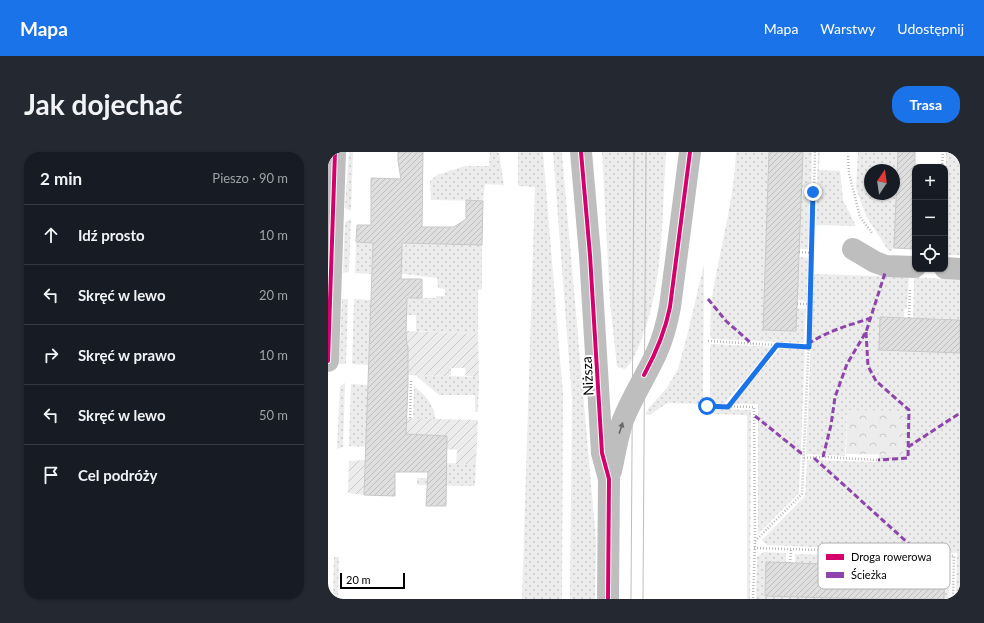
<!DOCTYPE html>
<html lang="pl">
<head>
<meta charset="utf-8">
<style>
	body { margin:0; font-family:Lato,sans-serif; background:#242831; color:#f1f3f6 }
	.controls { position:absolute; right:12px; top:12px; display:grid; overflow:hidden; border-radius:8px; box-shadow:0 1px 3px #0004 }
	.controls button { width:36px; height:36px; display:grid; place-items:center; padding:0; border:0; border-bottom:1px solid #363941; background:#171b24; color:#f1f3f6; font:20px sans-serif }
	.compass { position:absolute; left:536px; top:12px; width:36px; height:36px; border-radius:50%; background:#171b24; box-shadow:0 1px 3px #0004; rotate:13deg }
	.scale { position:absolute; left:12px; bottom:10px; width:65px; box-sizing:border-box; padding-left:4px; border:2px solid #000; border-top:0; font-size:11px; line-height:14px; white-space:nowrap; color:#000; -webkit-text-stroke:3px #fff; paint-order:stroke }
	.stop { position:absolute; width:12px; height:12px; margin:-9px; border:3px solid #1a73e8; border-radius:50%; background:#fff }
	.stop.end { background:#1a73e8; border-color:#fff; box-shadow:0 1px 4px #0008 }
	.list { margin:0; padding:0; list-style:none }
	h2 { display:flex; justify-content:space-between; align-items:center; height:52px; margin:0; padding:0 16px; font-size:17px }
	h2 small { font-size:13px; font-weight:400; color:#9ea1a6 }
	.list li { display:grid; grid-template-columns:26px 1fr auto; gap:12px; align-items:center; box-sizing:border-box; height:60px; padding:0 16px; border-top:1px solid #363941 }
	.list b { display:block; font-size:15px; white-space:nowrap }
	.list em { font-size:13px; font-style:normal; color:#9ea1a6 }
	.icon { flex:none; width:22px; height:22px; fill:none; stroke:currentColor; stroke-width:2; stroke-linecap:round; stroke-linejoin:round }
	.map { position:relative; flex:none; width:632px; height:447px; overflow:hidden; border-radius:16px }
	header { display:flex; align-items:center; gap:24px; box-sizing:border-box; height:56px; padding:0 20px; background:#1a73e8; color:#fff }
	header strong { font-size:19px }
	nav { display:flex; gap:22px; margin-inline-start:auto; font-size:14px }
	.intro { display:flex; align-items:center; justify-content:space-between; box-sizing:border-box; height:96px; padding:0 24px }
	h1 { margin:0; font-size:28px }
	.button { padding:10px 18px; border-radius:16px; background:#1a73e8; color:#fff; font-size:14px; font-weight:700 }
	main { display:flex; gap:24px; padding:0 24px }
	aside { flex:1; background:#171b24; border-radius:16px; box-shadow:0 1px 3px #0004 }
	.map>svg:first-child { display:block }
	.grass { fill:url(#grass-dots); fill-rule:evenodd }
	.park { fill:url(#park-crowns) }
	.garden { fill:url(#garden-furrows) }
	.building { fill:url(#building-hatch); stroke:#c7c7c7 }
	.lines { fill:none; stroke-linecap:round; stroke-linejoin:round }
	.path { stroke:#b9b9b9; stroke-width:2.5; stroke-dasharray:1 2; stroke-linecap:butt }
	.minor { stroke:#bebebe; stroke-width:22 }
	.tram { stroke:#bebebe; stroke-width:1 }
	.quiet { stroke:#8e44ad; stroke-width:3; stroke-dasharray:6 3; stroke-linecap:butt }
	.cycleway-casing { stroke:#fff; stroke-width:6 }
	.cycleway { stroke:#d6006c; stroke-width:4 }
	.oneway { fill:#686868 }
	.route { stroke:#1a73e8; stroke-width:5 }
	.labels { text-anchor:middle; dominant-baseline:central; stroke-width:4; stroke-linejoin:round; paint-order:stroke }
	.street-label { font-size:14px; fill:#000; stroke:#fff }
	.key { fill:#fff; stroke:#b2b2b2; stroke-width:1 }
	.key-label { font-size:11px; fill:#000 }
</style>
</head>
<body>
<header>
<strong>Mapa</strong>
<nav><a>Mapa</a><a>Warstwy</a><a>Udostępnij</a></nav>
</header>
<div class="intro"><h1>Jak dojechać</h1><a class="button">Trasa</a></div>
<main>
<aside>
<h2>2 min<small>Pieszo · 90 m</small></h2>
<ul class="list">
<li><svg class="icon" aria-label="ahead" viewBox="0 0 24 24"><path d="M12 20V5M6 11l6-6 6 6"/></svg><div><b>Idź prosto</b></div><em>10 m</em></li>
<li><svg class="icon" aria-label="left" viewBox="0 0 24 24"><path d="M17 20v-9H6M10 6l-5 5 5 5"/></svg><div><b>Skręć w lewo</b></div><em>20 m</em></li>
<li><svg class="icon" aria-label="right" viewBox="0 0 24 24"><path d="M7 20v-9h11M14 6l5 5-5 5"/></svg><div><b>Skręć w prawo</b></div><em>10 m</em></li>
<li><svg class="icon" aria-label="left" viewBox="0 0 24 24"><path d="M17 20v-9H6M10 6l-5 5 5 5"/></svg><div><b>Skręć w lewo</b></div><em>50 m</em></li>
<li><svg class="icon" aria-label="arrive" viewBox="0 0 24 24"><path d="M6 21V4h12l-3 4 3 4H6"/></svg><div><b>Cel podróży</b></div></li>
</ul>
</aside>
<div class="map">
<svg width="632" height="447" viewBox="0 0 632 447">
	<defs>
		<pattern id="grass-dots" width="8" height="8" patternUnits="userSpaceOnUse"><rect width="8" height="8" fill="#ececec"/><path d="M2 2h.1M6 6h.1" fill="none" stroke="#c9c9c9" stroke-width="1.8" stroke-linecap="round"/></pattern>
		<pattern id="park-crowns" width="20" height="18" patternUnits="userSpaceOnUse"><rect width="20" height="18" fill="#ececec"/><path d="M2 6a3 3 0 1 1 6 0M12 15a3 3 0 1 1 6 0" fill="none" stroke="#c9c9c9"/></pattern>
		<pattern id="garden-furrows" width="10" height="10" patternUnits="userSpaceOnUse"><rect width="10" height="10" fill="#ececec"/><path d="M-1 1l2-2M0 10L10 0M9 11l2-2" fill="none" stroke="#c9c9c9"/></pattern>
		<pattern id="building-hatch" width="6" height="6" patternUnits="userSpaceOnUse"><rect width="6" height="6" fill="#dfdfdf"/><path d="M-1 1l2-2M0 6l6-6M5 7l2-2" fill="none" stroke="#bebebe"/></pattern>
	</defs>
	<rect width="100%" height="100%" fill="#fff"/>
	<!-- grass -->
	<g class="grass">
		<path d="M21 0H25L23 59 17 56Z"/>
		<path d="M162 0H169L171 1 176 33 157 32 155 49 103 48 102 29 109 23 137 14H161Z"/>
		<path d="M190 0H215L235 242 234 447H194L207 35 190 34Z"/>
		<path d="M225 0H233L234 2 268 388 267 447H242L244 248Z"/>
		<path d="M274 0H338C334 61 336 134 312 191 308 201 305 209 297 217L289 215 282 151Z"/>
		<path d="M408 0H441L435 178 468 179 469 156 478 157 476 191 384 187 382 185C383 172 382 158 384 145 392 96 406 49 408 0Z"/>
		<path d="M475 0H484L483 36 473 35Z"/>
		<path d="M490 0H492L491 18 512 19 515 48 528 74 488 73Z"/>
		<path d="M530 0H570L566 96 563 99 560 98 538 64 528 36ZM542 18H566V42H542Z"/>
		<path d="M618 0H632V103H620L617 99Z"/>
		<path d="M473 44 482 45 480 97H471Z"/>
		<path d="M23 67 21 120 15 121 17 70Z"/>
		<path d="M28 90 45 91 44 122 27 121Z"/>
		<path d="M74 91 154 93V137L150 138V182L88 179V163H79V147L88 146H108V144H117V137L110 136 109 126 69 121 73 112Z"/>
		<path d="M471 105 480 106 479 149 469 148Z"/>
		<path d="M376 112 375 252 339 251 322 263 318 262 320 257 338 237 350 217 360 180Z"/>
		<path d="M486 122 581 125 579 156 576 157V165H552L551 198 632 201V447H628L629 401 439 393 434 388 477 344 479 308 551 310V303H575L519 258 517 304 478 302Z"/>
		<path d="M586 125 632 128V167L585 166Z"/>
		<path d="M14 147H20L18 212H11Z"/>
		<path d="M26 147 43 148 41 213 24 212Z"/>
		<path d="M383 192 444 195 396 252 382 251V195Z"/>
		<path d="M452 196 477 197 471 341 430 382V252H405Z"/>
		<path d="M87 223 151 225 150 260H147V243H111Z"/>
		<path d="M17 231 15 295 9 297 12 234Z"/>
		<path d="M23 232 40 233 38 295 21 294Z"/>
		<path d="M86 234C96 242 107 253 107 267H85Z"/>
		<path d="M376 257 423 258 422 447H419V263L376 262Z"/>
		<path d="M113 311 148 312 147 334 89 333V326L112 327Z"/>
		<path d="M436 400 458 401V411L538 447H428L429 405Z"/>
		<path d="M467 402 502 403V412L467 411Z"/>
		<path d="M6 405H11L10 446H5Z"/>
		<path d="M600 406 615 407 622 415 621 447H616L599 415Z"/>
	</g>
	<!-- park -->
	<path class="park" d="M519 258 575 259V303L518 302Z"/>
	<!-- garden -->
	<g class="garden">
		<path d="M79 179 150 182 151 225 138 224 137 216H123V223L121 224 80 223V194H79Z"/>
		<path d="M73 266 150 268 148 312H128L129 298 119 297V284L73 282Z"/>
		<path d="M37 308 36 343 20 341 21 309Z"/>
	</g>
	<!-- building -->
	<g class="building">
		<path d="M70 0H95L94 75H126L138 67V48L155 49 154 93 74 91 73 127H94V146H79L78 179 79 194H80V232L78 282 119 284 118 354H98L100 320H67V344L36 343 45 91 28 90 29 73H43V26L73 27 70 9Z"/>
		<path d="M441 0H475L468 179 435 178Z"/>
		<path d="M570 0H587V97L566 96Z"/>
		<path d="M552 165 632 168V201L551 198Z"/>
		<path d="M438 410 617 416 616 447H538L437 444Z"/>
	</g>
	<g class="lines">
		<!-- path -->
		<g class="path">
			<path d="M520 4 521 21 532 65 544 81"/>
			<path d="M614 15 615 0"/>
			<path d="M473 39 485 40"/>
			<path d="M471 100 484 101"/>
			<path d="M469 152H482"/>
			<path d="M581 166 582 137"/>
			<path d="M380 189 481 195"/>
			<path d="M379 254 426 255 427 389 425 447"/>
			<path d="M400 254 449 193"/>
			<path d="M82 266 83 229"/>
			<path d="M476 306 495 305 550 308"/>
			<path d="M427 389 474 342 484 118 487 0"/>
			<path d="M426 396 591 401 626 404 625 447"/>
			<path d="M462 411 463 397"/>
			<path d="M507 413V399"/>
			<path d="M551 414V400"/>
			<path d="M593 416 594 402"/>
		</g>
		<!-- minor -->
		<g class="minor">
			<path d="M253 0 262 103 274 301 281 327 280 447"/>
			<path d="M525 97 547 110 558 114 587 115"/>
			<path d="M617 116 632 117"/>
			<path d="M0 209 7 0"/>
			<path d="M283 319C287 302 289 285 295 268 304 245 318 224 328 202 335 187 339 171 342 155L362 0"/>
		</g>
		<!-- tram -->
		<g class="tram">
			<path d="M303 447 306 0"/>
			<path d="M315 447 318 0"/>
		</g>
		<!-- quiet -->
		<g class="quiet">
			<path d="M380 147 398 169 424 192"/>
			<path d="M538 180 540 214 548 229 581 258 580 306 550 308"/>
			<path d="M480 192C499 179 522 173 543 166"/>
			<path d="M427 264 473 301 476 300"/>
			<path d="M580 295 632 261"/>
			<path d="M495 305 503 273 507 245 519 212 538 180 557 121"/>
			<path d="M486 306 591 401"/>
		</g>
		<!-- cycleway casing -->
		<g class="cycleway-casing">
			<g id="cycleway">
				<path d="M253 0 262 103 274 301 281 327 280 447"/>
				<path d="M0 209 7 0"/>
				<path d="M316 223C328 201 337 180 342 155L362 0"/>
			</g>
		</g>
		<!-- cycleway -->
		<use href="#cycleway" class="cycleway"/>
	</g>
	<!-- one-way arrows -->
	<defs><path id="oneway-solid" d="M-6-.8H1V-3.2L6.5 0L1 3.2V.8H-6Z"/></defs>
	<use class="oneway" href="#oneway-solid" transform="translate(293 276) rotate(-72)"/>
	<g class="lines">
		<!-- route -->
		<path class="route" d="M379 254 400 255 449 193 481 195 485 40"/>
	</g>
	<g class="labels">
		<!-- street labels -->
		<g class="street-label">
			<text transform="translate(259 224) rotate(-93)">Niższa</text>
		</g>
	</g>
	<!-- legend -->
	<rect x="490" y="391" width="132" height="46" rx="6" class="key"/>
	<rect x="498" y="402" width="18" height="6" fill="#d6006c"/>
	<rect x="498" y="420" width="18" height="6" fill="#8e44ad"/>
	<g class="key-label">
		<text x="523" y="409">Droga rowerowa</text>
		<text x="523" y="427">Ścieżka</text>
	</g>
</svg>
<div class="controls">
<button>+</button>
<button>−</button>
<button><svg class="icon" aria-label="locate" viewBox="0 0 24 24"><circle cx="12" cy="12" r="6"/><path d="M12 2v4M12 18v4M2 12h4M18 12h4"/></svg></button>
</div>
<svg class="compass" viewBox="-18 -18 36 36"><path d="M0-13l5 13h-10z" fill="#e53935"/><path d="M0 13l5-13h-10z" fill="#9ea1a6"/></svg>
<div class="scale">20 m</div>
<div class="stop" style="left:379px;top:254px"></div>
<div class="stop end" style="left:485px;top:40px"></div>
</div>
</main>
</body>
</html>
